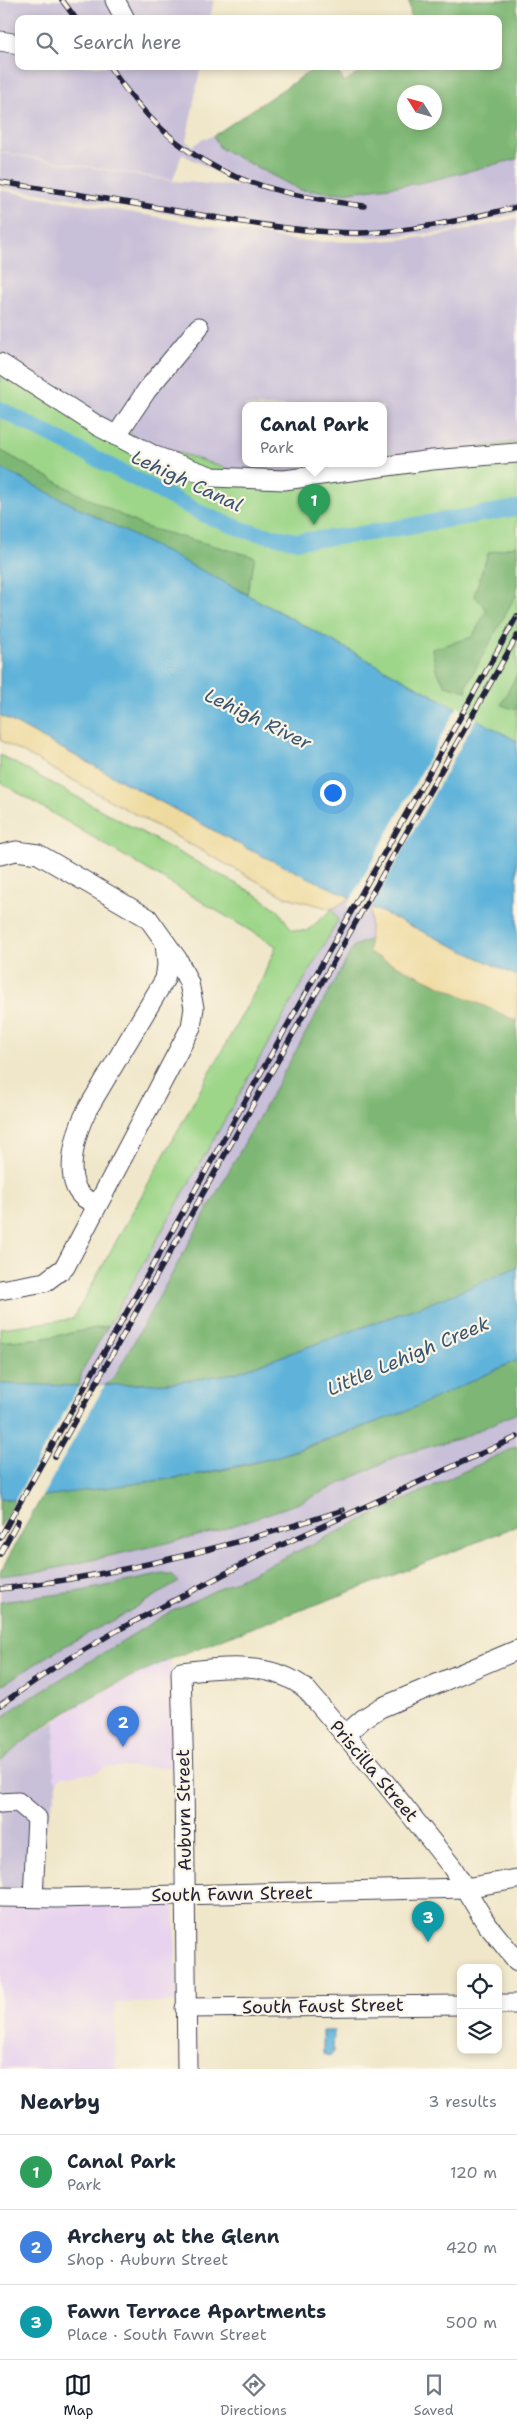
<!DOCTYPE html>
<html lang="en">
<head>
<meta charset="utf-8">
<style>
	body { margin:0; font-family:"Shantell Sans",sans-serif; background:#f2f2f3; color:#1f2937 }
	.controls { position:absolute; right:15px; bottom:15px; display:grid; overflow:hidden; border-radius:10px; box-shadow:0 2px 8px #0003 }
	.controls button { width:45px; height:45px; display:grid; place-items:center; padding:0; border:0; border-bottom:1px solid #e0e1e3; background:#fff; color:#1f2937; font:25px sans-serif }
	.compass { position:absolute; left:397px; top:85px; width:45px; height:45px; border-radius:50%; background:#fff; box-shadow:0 2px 8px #0003; rotate:307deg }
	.you { position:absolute; left:332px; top:792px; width:18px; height:18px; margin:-12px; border:4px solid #fff; border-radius:50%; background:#1a73e8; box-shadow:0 0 0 8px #1a73e833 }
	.badge { display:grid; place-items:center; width:32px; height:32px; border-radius:50%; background:#111827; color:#fff; font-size:16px; font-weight:700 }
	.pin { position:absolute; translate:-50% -41px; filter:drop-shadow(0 1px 2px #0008) }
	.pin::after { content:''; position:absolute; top:26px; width:18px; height:15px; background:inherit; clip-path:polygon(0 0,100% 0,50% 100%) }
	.popup { position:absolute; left:242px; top:402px; width:145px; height:65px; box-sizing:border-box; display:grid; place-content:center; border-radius:10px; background:#fff; filter:drop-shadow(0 1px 4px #0005); font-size:16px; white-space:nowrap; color:#747a83 }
	.popup b { font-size:19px; color:#1f2937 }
	.popup::after { content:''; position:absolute; left:50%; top:100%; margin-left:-10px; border:10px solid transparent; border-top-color:#fff }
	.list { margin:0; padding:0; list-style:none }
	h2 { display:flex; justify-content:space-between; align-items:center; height:65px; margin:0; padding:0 20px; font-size:21px }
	h2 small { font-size:16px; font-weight:400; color:#747a83 }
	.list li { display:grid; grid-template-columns:32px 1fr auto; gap:15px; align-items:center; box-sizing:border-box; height:75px; padding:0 20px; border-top:1px solid #e0e1e3 }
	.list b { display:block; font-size:19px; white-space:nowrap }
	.list p { margin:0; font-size:16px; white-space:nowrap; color:#747a83 }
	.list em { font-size:16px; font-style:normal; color:#747a83 }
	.icon { flex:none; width:28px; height:28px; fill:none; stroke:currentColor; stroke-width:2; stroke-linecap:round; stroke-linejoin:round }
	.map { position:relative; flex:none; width:517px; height:2069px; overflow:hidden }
	.search { position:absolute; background:#fff; box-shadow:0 2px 8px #0003; left:15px; right:15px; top:15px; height:55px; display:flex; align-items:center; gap:12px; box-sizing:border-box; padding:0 18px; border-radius:10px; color:#747a83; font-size:19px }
	.sheet { height:290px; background:#fff }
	nav { display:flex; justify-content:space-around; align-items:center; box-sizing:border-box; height:70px; border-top:1px solid #e0e1e3; background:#fff; font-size:14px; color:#747a83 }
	nav a { display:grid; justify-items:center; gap:2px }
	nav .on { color:#111827 }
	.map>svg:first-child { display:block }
	.built { fill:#e7d2ef }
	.industrial { fill:#c8bfd8 }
	.green { fill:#9dd689; stroke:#607c62 }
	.forest { fill:#7eb775; stroke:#506c58; fill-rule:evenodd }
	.sand { fill:#eeda9e; stroke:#887e6c }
	.water { fill:#5eb3da; stroke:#406a8a }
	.pier { fill:#f0e7ca }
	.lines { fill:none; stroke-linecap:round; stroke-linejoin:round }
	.canal { stroke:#5eb3da; stroke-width:16 }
	.minor-casing { stroke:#414050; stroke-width:21 }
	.minor { stroke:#fff; stroke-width:19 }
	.rail-casing { stroke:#22223b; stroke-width:5.5 }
	.rail { stroke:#fcf5e5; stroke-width:4; stroke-dasharray:11; stroke-linecap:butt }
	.labels { text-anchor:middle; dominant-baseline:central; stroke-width:4.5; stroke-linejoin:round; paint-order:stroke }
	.street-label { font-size:18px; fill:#22223b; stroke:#fcf5e5 }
	.water-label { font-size:19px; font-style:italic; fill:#375573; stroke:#fcf5e5 }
</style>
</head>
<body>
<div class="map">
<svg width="517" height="2069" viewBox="0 0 517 2069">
	<rect width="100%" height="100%" fill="#fcf5e5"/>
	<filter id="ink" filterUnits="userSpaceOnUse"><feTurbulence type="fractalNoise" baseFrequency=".02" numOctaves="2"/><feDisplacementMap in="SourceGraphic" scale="10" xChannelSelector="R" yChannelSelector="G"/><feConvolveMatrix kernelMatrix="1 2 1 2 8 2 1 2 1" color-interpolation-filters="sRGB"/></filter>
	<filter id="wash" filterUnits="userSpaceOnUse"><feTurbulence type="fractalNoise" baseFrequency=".0096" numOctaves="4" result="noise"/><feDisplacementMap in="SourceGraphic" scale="20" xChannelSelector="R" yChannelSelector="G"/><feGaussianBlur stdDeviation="1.12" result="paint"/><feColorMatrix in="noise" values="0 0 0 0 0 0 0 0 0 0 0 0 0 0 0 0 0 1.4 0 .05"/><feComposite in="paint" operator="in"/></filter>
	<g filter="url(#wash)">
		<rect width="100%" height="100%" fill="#f0e7ca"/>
		<!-- built -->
		<g class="built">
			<path d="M171 1657 172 1767H105L96 1773 62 1776 58 1782 54 1778 55 1721 80 1704Z"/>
			<path d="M174 1904 178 2002 115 2003 116 2069H0V1905Z"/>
		</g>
		<!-- industrial -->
		<g class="industrial">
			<path d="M0 0H214L210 19H19V66H201L186 141 193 146 201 140 213 136 220 148 300 190 497 165 517 159V213L445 232 377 237 297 234 0 187V153L173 181 235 186 237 183 182 154 173 180 0 152Z"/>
			<path d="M0 190 296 241 368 242 438 236 517 218V442L383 461V406H245V464H363L289 474 231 470 140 440 0 353Z"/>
			<path d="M352 897 347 907 365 916 371 907V939L354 946 114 1378 105 1385 79 1386 82 1371 338 920 332 909Z"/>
			<path d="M517 1413V1446L166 1614 17 1706 0 1720V1686L8 1680 66 1645 116 1619 179 1582 163 1574 82 1591 0 1602V1576L48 1570 215 1532 299 1503 400 1455 461 1438Z"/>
			<path d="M55 1721 54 1777 58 1782 40 1847 43 1893 0 1892V1762L17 1746Z"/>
		</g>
		<!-- green -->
		<g class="green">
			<path d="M0 353 140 440 231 470 289 474 517 442V741L211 575 0 468Z"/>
			<path d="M0 755 257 895 278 910 292 930 307 931 332 909 338 920 108 1326 45 1338 0 1342V1328L73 1319 263 977 276 946 0 782Z"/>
		</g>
		<!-- forest -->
		<g class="forest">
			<path d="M409 0H517V159L420 183 342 193 300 190 220 148 213 136 318 66H335L344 82 368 66H498V19H411ZM404 92H434V122H404Z"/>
			<path d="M0 450 73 491 145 527 255 557 247 594 0 468Z"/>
			<path d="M517 545V593L466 686 467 691 445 685 436 669 432 649 472 637 487 610 474 595 488 553Z"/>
			<path d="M517 674V710L501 705Z"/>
			<path d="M371 939 369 953 517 1021V1267L447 1297 235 1373 172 1383 105 1385 114 1378 354 946Z"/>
			<path d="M108 1326 82 1371 79 1386 0 1384V1342L45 1338Z"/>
			<path d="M517 1360V1413L461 1438 400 1455 299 1503 215 1532 48 1570 0 1576V1572L43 1495C118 1484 197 1480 271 1458 356 1434 437 1397 517 1360Z"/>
			<path d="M517 1446V1526C451 1552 386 1579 320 1603 211 1643 86 1682 0 1762V1720L17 1706 166 1614Z"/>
			<path d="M0 1498 15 1500 0 1527Z"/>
			<path d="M163 1574 173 1576 179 1582 116 1619 66 1645 0 1686V1602L82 1591Z"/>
		</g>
		<!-- sand -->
		<g class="sand">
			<path d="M0 715 250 850 352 897 332 909 286 897 0 740Z"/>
			<path d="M371 907 517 976V1021L369 953Z"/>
		</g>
		<!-- water -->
		<g class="water">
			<path d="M0 468 211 575 517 741V976L250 850 0 715Z"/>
			<path d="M517 1267V1360L407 1411 270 1459 190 1476 15 1500 0 1498V1384L79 1386 172 1383 235 1373 447 1297Z"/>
			<path d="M323 2031H334L333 2053 331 2054V2056L323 2054Z"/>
		</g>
		<!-- pier -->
		<g class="pier">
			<path d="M458 706 477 717 370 909 351 899Z"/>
			<path d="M105 1385 41 1498 14 1502 79 1386Z"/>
		</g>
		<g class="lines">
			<!-- canal -->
			<path class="canal" d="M0 409 207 516 247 531 297 541 356 535 517 508"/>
		</g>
	</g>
	<g filter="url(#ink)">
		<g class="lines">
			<!-- minor casing -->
			<g class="minor-casing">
				<g id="minor">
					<path d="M115 0 125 19"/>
					<path d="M0 41 19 44"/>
					<path d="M0 363 98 426 155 456 213 477 284 480 432 460 517 453"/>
					<path d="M116 436 147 390 199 327"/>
					<path d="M0 855 16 851 38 854 148 918 178 960 189 983 194 1008 191 1027 65 1267 45 1282 0 1290"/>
					<path d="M97 1205C93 1202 87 1200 83 1197 62 1179 76 1131 87 1110L165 979 167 965 165 942"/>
					<path d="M345 1735 363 1719 380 1708 517 1650"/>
					<path d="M0 1803 18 1802 37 1818 33 1897"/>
					<path d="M0 1897 56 1898 465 1888 517 1879"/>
					<path d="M498 2004H517"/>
					<path d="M185 2008 461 2005"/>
					<path d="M187 2069 184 1775 181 1672C222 1667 272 1661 306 1689L379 1775 452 1867 486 1923 517 1961"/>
				</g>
			</g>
			<!-- minor -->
			<use href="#minor" class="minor"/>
			<!-- rail casing -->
			<g class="rail-casing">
				<g id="rail">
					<path d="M62 0 76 19"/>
					<path d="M109 66C179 169 245 190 364 206"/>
					<path d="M0 182C65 192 130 203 195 214 249 223 305 233 360 233 413 232 465 219 517 207"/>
					<path d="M55 1456 517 636"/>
					<path d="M0 1538 517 616"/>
					<path d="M0 1554 18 1521"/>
					<path d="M0 1589C115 1576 233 1546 343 1510"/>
					<path d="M0 1705 55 1667 118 1630 264 1553 517 1437"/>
				</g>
			</g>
			<!-- rail -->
			<use href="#rail" class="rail"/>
		</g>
	</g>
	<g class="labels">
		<!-- street labels -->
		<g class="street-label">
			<text transform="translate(374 1771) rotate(50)">Priscilla Street</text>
			<text transform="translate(184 1810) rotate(-91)">Auburn Street</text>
			<text transform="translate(232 1894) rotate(-1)">South Fawn Street</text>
			<text transform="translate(323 2006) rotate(-1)">South Faust Street</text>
		</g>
		<!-- water labels -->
		<g class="water-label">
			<text transform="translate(187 481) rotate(25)">Lehigh Canal</text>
			<text transform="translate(258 719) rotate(26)">Lehigh River</text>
			<text transform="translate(408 1356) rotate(-23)">Little Lehigh Creek</text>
		</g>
	</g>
</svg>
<div class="controls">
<button><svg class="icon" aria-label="locate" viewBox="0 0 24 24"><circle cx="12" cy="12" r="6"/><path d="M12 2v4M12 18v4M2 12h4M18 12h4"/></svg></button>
<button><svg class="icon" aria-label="layers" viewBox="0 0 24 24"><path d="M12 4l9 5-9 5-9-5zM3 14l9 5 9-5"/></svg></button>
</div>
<svg class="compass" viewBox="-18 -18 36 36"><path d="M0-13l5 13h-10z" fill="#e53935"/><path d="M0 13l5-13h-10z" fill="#747a83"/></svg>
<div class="you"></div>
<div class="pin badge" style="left:314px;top:525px;background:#2e9e5b">1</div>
<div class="popup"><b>Canal Park</b>Park</div>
<div class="pin badge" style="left:123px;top:1747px;background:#3f7fe0">2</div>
<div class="pin badge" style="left:428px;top:1942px;background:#0f9aa8">3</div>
<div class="search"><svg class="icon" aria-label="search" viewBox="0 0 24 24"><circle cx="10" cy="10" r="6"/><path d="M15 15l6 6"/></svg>Search here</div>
</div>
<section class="sheet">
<h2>Nearby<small>3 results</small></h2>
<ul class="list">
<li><span class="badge" style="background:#2e9e5b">1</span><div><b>Canal Park</b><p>Park</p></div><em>120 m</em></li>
<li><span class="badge" style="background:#3f7fe0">2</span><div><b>Archery at the Glenn</b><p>Shop · Auburn Street</p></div><em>420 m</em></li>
<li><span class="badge" style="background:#0f9aa8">3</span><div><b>Fawn Terrace Apartments</b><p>Place · South Fawn Street</p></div><em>500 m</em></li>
</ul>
</section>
<nav>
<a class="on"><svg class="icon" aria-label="map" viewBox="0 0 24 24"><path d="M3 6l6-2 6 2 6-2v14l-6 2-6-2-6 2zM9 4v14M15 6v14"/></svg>Map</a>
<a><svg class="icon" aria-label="directions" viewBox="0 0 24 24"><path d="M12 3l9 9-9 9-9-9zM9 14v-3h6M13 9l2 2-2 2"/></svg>Directions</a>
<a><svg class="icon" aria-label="saved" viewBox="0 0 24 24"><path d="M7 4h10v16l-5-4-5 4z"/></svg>Saved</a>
</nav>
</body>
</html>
